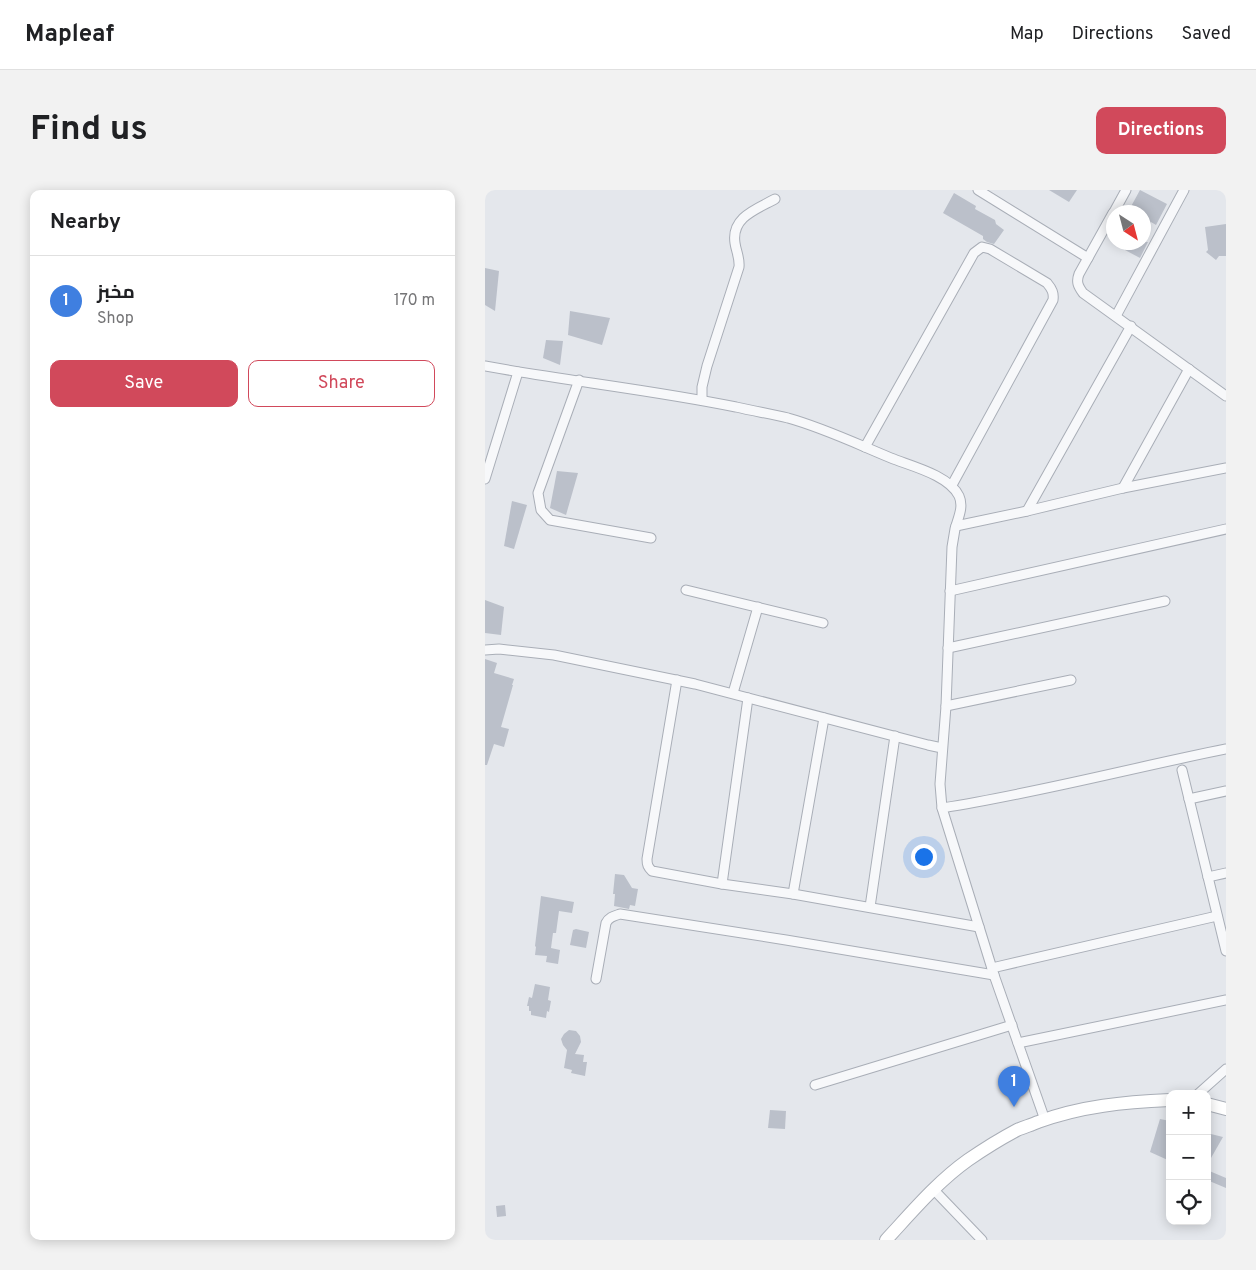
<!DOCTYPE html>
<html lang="en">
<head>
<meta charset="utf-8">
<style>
	body { margin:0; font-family:Overpass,Cairo,sans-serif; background:#f2f2f2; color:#202124 }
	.controls { position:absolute; right:15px; bottom:15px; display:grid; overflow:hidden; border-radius:10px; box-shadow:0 2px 12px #0003 }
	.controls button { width:45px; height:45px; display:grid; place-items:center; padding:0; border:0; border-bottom:1px solid #e0e0e0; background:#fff; color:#202124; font:25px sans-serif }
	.compass { position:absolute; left:621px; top:15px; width:45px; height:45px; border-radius:50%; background:#fff; box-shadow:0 2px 12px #0003; rotate:144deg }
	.you { position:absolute; left:438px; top:666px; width:18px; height:18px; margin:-12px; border:4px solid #fff; border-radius:50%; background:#1a73e8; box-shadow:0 0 0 8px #1a73e833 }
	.badge { display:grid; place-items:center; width:32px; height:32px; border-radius:50%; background:#d1495b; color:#fff; font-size:16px; font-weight:700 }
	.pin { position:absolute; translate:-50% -41px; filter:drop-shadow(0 1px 2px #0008) }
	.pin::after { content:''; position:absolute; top:26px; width:18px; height:15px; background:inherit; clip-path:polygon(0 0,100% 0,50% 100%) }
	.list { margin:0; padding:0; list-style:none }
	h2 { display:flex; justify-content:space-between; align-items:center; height:65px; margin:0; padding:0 20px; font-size:21px }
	h2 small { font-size:16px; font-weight:400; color:#757577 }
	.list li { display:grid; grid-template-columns:32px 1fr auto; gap:15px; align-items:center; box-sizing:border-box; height:90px; padding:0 20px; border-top:1px solid #e0e0e0 }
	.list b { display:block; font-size:19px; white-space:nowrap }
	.list p { margin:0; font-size:16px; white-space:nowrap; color:#757577 }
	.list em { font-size:16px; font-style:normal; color:#757577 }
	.actions { display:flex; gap:10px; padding:15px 20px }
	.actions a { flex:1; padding:11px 0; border:1px solid #d1495b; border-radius:10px; text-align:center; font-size:18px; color:#d1495b }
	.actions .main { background:#d1495b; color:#fff }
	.icon { flex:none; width:28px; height:28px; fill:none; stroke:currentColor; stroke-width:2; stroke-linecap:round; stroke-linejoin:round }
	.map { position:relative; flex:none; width:741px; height:1050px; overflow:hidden; border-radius:10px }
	header { display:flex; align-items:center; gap:30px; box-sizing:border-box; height:70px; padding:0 25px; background:#fff; border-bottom:1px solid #e0e0e0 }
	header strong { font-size:24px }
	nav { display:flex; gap:28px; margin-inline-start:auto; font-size:18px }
	.intro { display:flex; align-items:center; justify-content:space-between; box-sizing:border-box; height:120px; padding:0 30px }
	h1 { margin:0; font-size:35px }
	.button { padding:12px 22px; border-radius:10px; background:#d1495b; color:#fff; font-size:18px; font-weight:700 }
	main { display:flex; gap:30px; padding:0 30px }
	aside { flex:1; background:#fff; border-radius:10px; box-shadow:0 2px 12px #0003 }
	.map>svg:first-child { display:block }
	.building { fill:#bbc0ca }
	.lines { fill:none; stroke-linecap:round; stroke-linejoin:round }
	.street-casing { stroke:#a9aeb7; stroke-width:11 }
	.secondary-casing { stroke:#a9aeb7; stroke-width:14 }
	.street { stroke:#f7f8fa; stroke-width:9 }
	.secondary { stroke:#fff; stroke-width:12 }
</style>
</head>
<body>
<header>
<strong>Mapleaf</strong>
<nav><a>Map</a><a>Directions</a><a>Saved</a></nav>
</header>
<div class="intro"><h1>Find us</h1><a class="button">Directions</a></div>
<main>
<aside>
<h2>Nearby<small></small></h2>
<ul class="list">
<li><span class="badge" style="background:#3f7fe0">1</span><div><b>مخبز</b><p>Shop</p></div><em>170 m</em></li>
</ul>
<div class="actions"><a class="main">Save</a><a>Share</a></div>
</aside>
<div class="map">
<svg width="741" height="1050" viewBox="0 0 741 1050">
	<rect width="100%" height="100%" fill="#e4e7ec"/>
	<!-- building -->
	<g class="building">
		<path d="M564 0H592L584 12Z"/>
		<path d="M655 0 682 14 671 35 666 32 658 47V22H643Z"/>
		<path d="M469 3 491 16 490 19 510 30 511 34 519 40 509 54 502 52 498 49V46L458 23Z"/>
		<path d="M741 34V66H734L731 70 721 62 723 60 720 37Z"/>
		<path d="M643 52H663L655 68 640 60Z"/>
		<path d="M0 78 14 81 10 121 0 115Z"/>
		<path d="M85 121 125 128 117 155 83 145Z"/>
		<path d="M61 150 78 151 75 175 58 168Z"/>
		<path d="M72 281 93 283 81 325 65 318Z"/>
		<path d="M27 311 42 315 29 359 19 356Z"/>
		<path d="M0 410 19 417 16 445 0 443Z"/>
		<path d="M0 469 12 473 9 483 29 489 27 495H28L16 537 24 539 19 557 9 554 2 575H0Z"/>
		<path d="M130 684 139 685 147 698 153 699 150 716 145 715 144 719 129 716 130 704H128Z"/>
		<path d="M56 706 89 712 87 723 74 721 71 743H68L66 758 75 760 73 774 61 772 62 766 50 765 51 757 50 756Z"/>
		<path d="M91 739 104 742 101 758 85 755 88 740Z"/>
		<path d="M50 794 65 797 63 810 66 811 64 822 62 821 61 828 46 825V821H44V816H42L44 807 47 808Z"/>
		<path d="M84 840 91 841 95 846 96 852 90 864 99 865 98 872H102L100 886 86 883 87 880 79 878 82 860 78 855 76 849 79 844Z"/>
		<path d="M285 920 301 921 300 939 283 938Z"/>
		<path d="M675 929 685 931V971L665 962Z"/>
		<path d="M722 943 738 947 722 975Z"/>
		<path d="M722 980 741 988V998L722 990Z"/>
		<path d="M20 1015 21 1026 12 1027 11 1016Z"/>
	</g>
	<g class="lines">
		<!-- street casing -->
		<g class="street-casing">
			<g id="street">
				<path d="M493 0 603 68"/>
				<path d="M629 22 641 0"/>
				<path d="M628 23 594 84C591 92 593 96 598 103L741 206"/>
				<path d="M631 126 699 0"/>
				<path d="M0 176C83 191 168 200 251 217 268 221 286 224 303 228 339 238 372 254 406 268 426 276 464 285 474 306 479 317 473 328 470 339 469 345 468 351 467 357L461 516 455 594 457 618 509 785 560 930"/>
				<path d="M94 190 53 303 56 320 65 330 166 348"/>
				<path d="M217 210V197L222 176 254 77C255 68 251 61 250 53 246 27 272 19 290 9"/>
				<path d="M380 257 489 63 497 57 505 59 562 93C567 99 569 103 568 110L467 295"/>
				<path d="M0 289 33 182"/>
				<path d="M638 298 704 179"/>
				<path d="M542 321 646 136"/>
				<path d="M471 336 542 321 638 298 741 278"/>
				<path d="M201 400 338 433"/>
				<path d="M465 401 741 339"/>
				<path d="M463 458 680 411"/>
				<path d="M0 460 14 459 69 465 210 494 443 555 457 558"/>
				<path d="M192 490 162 669C162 675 163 677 167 681L237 694 308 704 494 737"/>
				<path d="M248 503 273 417"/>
				<path d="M461 516 586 490"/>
				<path d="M697 580 741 761"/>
				<path d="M704 609 741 601"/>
				<path d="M457 618C553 603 646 578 741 559"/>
				<path d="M723 687 741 683"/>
				<path d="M237 694 263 508"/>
				<path d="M308 704 339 528"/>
				<path d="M385 717 410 546"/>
				<path d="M507 778 732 726"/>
				<path d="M111 789 121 733C124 727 129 726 135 724L301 750 509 785"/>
				<path d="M533 853 741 810"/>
				<path d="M330 895 527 835"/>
				<path d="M713 904 741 879"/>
				<path d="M449 1000 497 1050"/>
			</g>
		</g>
		<!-- secondary casing -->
		<g class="secondary-casing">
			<g id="secondary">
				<path d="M722 914 741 919"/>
				<path d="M401 1050C427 1022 452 992 483 970 499 959 515 949 532 940 539 937 546 935 553 932 596 916 640 912 685 910"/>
			</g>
		</g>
		<!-- street -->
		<use href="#street" class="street"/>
		<!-- secondary -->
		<use href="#secondary" class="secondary"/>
	</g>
</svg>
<div class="controls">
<button>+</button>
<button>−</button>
<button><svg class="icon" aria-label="locate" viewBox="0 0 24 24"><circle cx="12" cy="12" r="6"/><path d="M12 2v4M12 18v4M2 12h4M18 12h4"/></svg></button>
</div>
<svg class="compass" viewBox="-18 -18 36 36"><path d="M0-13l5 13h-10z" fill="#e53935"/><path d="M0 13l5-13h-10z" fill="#757577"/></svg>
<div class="you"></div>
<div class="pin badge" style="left:529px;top:917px;background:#3f7fe0">1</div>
</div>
</main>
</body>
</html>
